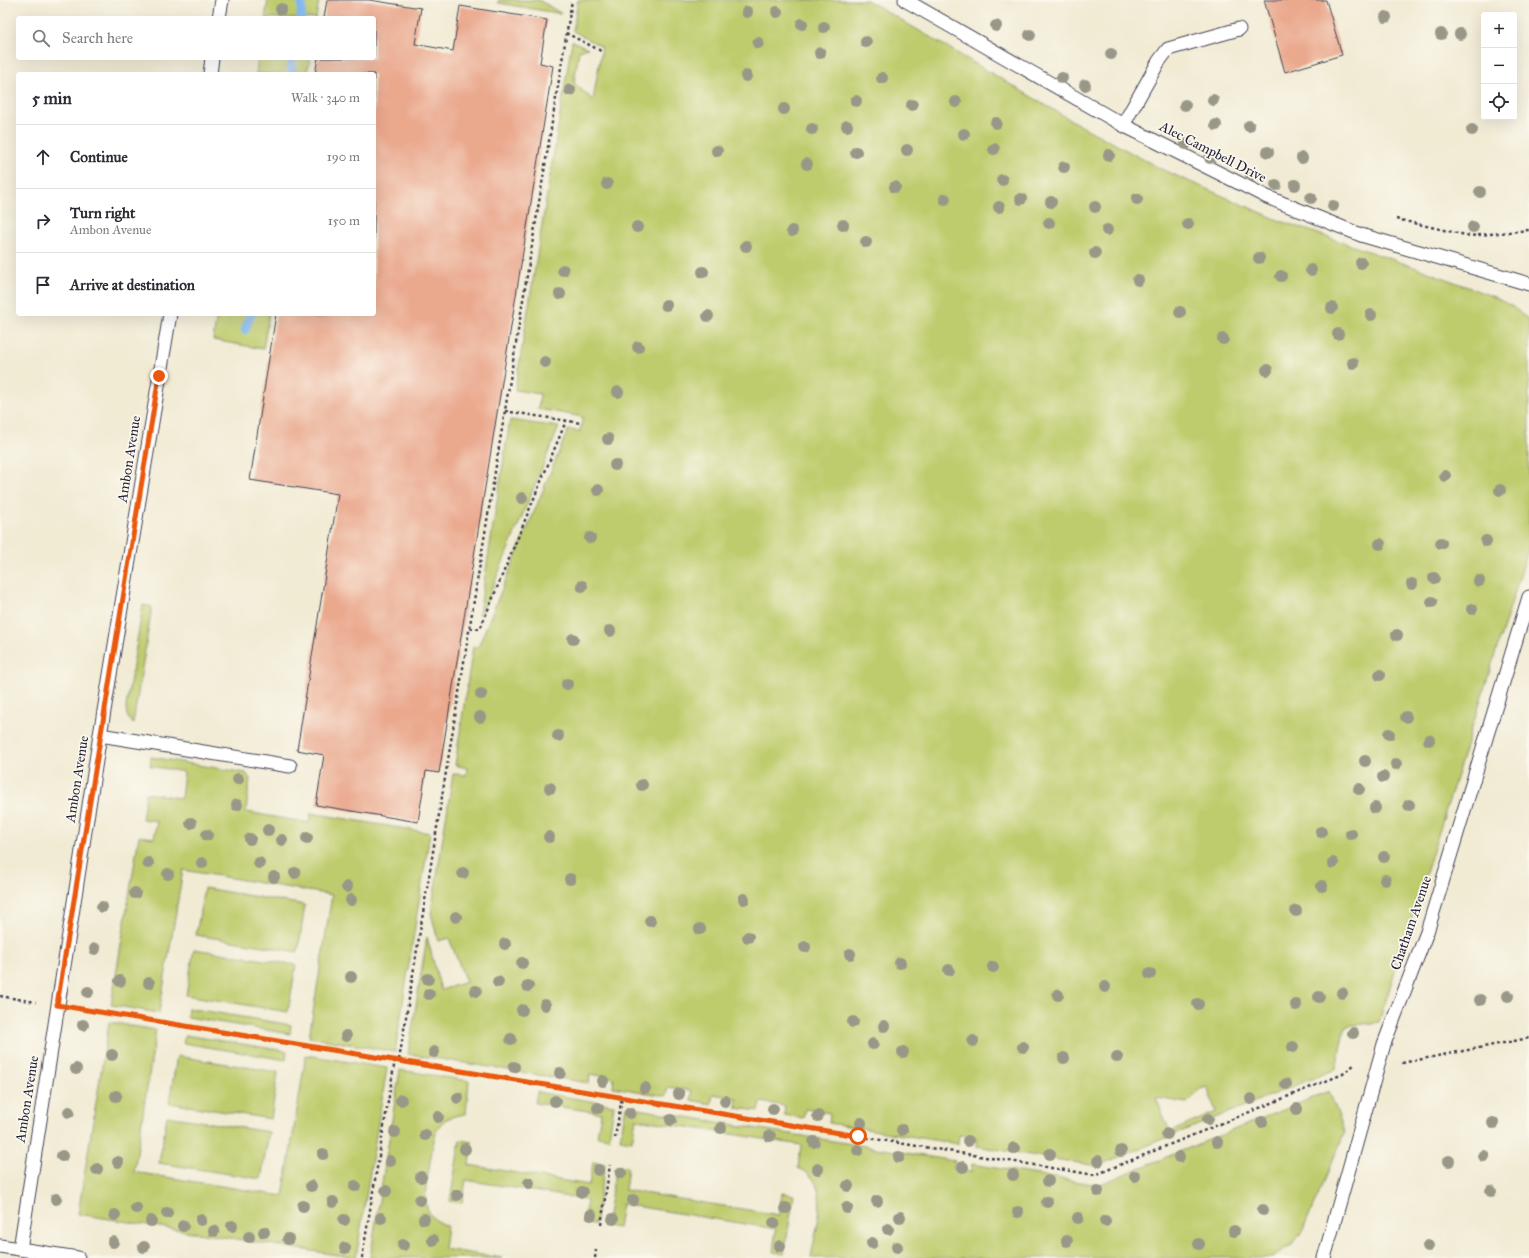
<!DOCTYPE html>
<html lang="en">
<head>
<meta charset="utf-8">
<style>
	body { margin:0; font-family:"IM FELL Great Primer",serif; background:#f2f2f3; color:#2b2b33 }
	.controls { position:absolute; right:12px; top:12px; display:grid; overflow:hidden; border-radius:4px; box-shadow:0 4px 16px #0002 }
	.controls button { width:36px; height:36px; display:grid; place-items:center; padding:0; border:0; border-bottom:1px solid #e1e1e2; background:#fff; color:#2b2b33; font:20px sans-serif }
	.stop { position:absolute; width:12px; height:12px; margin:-9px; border:3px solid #ea580c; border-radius:50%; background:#fff }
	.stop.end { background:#ea580c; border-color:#fff; box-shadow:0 1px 4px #0008 }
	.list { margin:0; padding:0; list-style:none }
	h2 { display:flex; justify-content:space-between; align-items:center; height:52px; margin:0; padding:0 16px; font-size:17px }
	h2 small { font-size:13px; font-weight:400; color:#7c7c81 }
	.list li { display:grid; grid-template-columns:26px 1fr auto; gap:12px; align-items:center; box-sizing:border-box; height:64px; padding:0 16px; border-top:1px solid #e1e1e2 }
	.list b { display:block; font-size:15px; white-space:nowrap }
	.list p { margin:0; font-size:13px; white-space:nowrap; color:#7c7c81 }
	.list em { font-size:13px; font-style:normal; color:#7c7c81 }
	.icon { flex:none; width:22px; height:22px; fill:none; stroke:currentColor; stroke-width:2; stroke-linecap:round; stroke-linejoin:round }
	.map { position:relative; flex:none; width:1529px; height:1258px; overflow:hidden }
	.search { position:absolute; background:#fff; box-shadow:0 4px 16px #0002; left:16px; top:16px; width:360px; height:44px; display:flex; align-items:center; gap:10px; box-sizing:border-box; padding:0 14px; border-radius:4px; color:#7c7c81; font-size:15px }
	.panel { position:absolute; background:#fff; box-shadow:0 4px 16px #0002; left:16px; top:72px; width:360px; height:244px; border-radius:4px }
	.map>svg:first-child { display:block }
	.green { fill:#bfcc6d; stroke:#707754; fill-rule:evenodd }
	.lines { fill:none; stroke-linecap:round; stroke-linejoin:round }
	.stream { stroke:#80b7ef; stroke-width:9 }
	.building { fill:#eaa88d }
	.lane-casing { stroke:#414052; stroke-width:15 }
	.path { stroke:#414052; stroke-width:2.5; stroke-dasharray:3 3; stroke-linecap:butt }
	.lane { stroke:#fff; stroke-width:13 }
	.tree { fill:#999888 }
	.route { stroke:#ea580c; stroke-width:5 }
	.labels { text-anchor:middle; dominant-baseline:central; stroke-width:3.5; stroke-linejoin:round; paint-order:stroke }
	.street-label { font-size:14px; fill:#22223b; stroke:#fbf7ec }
</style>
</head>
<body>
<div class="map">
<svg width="1529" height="1258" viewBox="0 0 1529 1258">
	<rect width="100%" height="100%" fill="#fbf7ec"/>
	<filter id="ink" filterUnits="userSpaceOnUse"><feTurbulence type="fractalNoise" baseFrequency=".025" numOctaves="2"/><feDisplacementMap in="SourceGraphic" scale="8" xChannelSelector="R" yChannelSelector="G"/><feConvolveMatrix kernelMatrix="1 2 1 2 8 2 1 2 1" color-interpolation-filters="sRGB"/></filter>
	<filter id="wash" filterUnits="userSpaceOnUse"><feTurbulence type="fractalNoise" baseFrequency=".012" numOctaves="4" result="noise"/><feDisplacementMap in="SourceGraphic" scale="16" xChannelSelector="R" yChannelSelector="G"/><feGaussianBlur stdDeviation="0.9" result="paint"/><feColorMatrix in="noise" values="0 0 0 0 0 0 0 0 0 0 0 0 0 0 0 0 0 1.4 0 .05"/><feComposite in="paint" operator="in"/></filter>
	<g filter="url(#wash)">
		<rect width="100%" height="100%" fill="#f1ebd4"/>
		<!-- green -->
		<g class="green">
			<path d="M268 0H319L316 18H265Z"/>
			<path d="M499 0H539L562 14 498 3Z"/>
			<path d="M578 0H867L1076 123 1163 170 1278 220 1420 269 1494 297 1513 307 1529 320V547L1379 1022 1347 1026 1344 1030 1336 1069 1097 1166 976 1146V1137L959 1135 958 1144 829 1123 830 1113 805 1109 803 1118 784 1115 785 1106 761 1102 759 1111 736 1108 737 1098 713 1094 711 1104 691 1100 692 1091 668 1087 666 1096 613 1087 614 1078 590 1074 589 1083 408 1054 427 937 441 990 466 982 449 938 438 941 431 913 453 774 466 775 467 768 455 765 473 646 478 647 568 430 580 431 583 417 538 409 540 394 515 390 572 41 588 48 579 51 574 83 593 100 602 47 573 31ZM1207 1087 1216 1112 1170 1132 1156 1098 1187 1103 1200 1089Z"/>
			<path d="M258 58H310L307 74H256Z"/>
			<path d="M217 314H269L263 349 213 340Z"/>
			<path d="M510 420 559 427 481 615 479 614Z"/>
			<path d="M143 605 152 607 133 724 127 716 126 707Z"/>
			<path d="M151 757 246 773 250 779 246 812 309 823 311 813 430 833 395 1052 309 1037 332 895 183 870 159 1013 111 1005 139 836 154 838 157 821 142 819 146 793 181 798 184 772 150 766Z"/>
			<path d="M204 888 305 905 298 952 196 935Z"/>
			<path d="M194 949 296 965 288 1012 186 995Z"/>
			<path d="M188 1008 291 1025 290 1034 187 1017Z"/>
			<path d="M109 1022 156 1030 134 1172 283 1196 306 1055 387 1068 356 1258 78 1214Z"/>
			<path d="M185 1035 287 1051 286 1060 183 1043Z"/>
			<path d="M177 1056 278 1072 271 1119 169 1103Z"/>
			<path d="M400 1070 469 1081 466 1114C452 1116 442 1118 436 1132 433 1144 431 1156 429 1169 425 1191 419 1217 447 1226L444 1249 502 1258H370Z"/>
			<path d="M1329 1091 1345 1132 1303 1230 1292 1245 1272 1258H811C815 1230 834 1181 798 1168L801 1145 636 1119 632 1141 620 1139 626 1107 955 1161 954 1169 971 1172 972 1164 1098 1185Z"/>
			<path d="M537 1092 614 1105 609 1138 597 1136 601 1113 535 1103Z"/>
			<path d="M167 1116 269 1132 261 1179 159 1163Z"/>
			<path d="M460 1140 472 1142 469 1165 589 1185 593 1162 605 1164 595 1224 583 1223 587 1200 466 1180 462 1203 450 1201Z"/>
			<path d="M616 1166 628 1168 625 1190 779 1215 782 1193 794 1195 784 1254 773 1252 776 1229 622 1204 618 1228 606 1226Z"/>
		</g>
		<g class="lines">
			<!-- stream -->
			<g class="stream">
				<path d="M301 18 302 0"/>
				<path d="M293 74 291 65 293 58"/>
				<path d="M245 330 251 314"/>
			</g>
		</g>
		<g id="blocks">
			<!-- building -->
			<g class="building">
				<path d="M327 0H369L421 8 415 44 453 51 460 6 547 20 540 63 553 66 439 773 426 771 418 822 316 805 324 755 297 750 338 494 250 480 276 314H374V74H315L318 58H374V18H324Z"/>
				<path d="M1264 0H1326L1342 55 1285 72Z"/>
			</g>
		</g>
	</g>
	<g filter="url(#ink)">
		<use href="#blocks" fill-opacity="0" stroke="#414052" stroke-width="1"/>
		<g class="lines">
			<!-- lane casing -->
			<g class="lane-casing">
				<g id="lane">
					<path d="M905 0 1123 125 1267 197 1361 235 1529 284"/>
					<path d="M219 18 222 0"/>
					<path d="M210 74 212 58"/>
					<path d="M1123 125 1159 61 1168 49 1239 29"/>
					<path d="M100 735 290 766"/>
					<path d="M0 1246 78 1258"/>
					<path d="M20 1249 100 735 170 314"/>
					<path d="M1324 1258 1384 1044 1427 932 1529 597"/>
				</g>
			</g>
			<!-- path -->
			<g class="path">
				<path d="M566 33 601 51"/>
				<path d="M1396 219 1470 236 1529 230"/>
				<path d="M505 411 581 423"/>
				<path d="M470 628 480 629 566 421"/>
				<path d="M0 996 36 1002"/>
				<path d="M79 1009 1095 1175 1343 1074 1355 1064"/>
				<path d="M399 1060 572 0"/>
				<path d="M1402 1063 1529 1038"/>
				<path d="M615 1138 622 1097"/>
				<path d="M601 1225 610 1165"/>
				<path d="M362 1258 395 1060"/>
				<path d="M595 1258 596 1250"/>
			</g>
			<!-- lane -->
			<use href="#lane" class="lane"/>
		</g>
		<!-- trees -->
		<g class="tree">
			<circle cx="281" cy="9" r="6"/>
			<circle cx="747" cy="12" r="6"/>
			<circle cx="777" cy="12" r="6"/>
			<circle cx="1386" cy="17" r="6"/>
			<circle cx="802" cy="24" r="6"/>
			<circle cx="996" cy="26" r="6"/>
			<circle cx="824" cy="27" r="6"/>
			<circle cx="1441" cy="34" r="6"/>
			<circle cx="1460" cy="34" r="6"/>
			<circle cx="1030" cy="35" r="6"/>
			<circle cx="866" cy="42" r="6"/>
			<circle cx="758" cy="43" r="6"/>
			<circle cx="820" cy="53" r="6"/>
			<circle cx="1111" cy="54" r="6"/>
			<circle cx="746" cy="76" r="6"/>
			<circle cx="882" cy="78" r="6"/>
			<circle cx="1062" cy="78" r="6"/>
			<circle cx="1085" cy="85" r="6"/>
			<circle cx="570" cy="90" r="6"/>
			<circle cx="1213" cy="100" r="6"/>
			<circle cx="856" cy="101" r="6"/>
			<circle cx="956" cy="102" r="6"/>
			<circle cx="912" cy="105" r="6"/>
			<circle cx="1185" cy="105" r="6"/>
			<circle cx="784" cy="109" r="6"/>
			<circle cx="996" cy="123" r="6"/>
			<circle cx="1216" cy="125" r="6"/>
			<circle cx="847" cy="126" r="6"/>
			<circle cx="1249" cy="126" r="6"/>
			<circle cx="812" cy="129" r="6"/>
			<circle cx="1472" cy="130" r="6"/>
			<circle cx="964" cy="134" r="6"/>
			<circle cx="1186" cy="144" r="6"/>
			<circle cx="994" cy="149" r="6"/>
			<circle cx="907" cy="150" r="6"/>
			<circle cx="717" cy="151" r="6"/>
			<circle cx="856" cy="152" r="6"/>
			<circle cx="1268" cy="152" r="6"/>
			<circle cx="1109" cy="155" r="6"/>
			<circle cx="1210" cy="158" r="6"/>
			<circle cx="1302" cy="158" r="6"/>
			<circle cx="807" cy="164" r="6"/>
			<circle cx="1064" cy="167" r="6"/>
			<circle cx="1251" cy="175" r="6"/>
			<circle cx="1002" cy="180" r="6"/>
			<circle cx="607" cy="184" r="6"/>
			<circle cx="1276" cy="185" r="6"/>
			<circle cx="1295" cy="185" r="6"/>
			<circle cx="895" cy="187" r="6"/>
			<circle cx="1480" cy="192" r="6"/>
			<circle cx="1311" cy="198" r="6"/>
			<circle cx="945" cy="199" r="6"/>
			<circle cx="1021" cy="199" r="6"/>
			<circle cx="1137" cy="199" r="6"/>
			<circle cx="1051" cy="202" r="6"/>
			<circle cx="1333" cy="206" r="6"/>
			<circle cx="999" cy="207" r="6"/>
			<circle cx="1095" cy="207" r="6"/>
			<circle cx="1049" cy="223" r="6"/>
			<circle cx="1188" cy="224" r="6"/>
			<circle cx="843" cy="225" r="6"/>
			<circle cx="637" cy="227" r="6"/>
			<circle cx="1473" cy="227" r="6"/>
			<circle cx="1107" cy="230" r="6"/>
			<circle cx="792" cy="231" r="6"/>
			<circle cx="866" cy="242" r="6"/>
			<circle cx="746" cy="246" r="6"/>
			<circle cx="1095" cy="253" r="6"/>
			<circle cx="1259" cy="258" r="6"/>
			<circle cx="1361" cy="263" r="6"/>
			<circle cx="563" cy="270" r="6"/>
			<circle cx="1311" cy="270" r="6"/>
			<circle cx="703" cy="272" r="6"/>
			<circle cx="1281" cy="276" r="6"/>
			<circle cx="1138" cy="280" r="6"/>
			<circle cx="560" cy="294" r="6"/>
			<circle cx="666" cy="305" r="6"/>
			<circle cx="1332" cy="308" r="6"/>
			<circle cx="1180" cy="312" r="6"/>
			<circle cx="1371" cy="315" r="6"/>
			<circle cx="708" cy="316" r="6"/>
			<circle cx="1338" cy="334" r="6"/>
			<circle cx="1223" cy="339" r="6"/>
			<circle cx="638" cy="347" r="6"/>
			<circle cx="545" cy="362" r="6"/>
			<circle cx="1353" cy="363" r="6"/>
			<circle cx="1267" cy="370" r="6"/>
			<circle cx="618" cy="392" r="6"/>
			<circle cx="608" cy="439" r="6"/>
			<circle cx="615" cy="465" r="6"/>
			<circle cx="1445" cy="476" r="6"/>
			<circle cx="598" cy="490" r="6"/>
			<circle cx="1500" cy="490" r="6"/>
			<circle cx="522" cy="498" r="6"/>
			<circle cx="590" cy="538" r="6"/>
			<circle cx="1486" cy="541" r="6"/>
			<circle cx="1441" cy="543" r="6"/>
			<circle cx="1380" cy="544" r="6"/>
			<circle cx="1434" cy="578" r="6"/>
			<circle cx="1479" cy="581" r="6"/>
			<circle cx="1412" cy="584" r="6"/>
			<circle cx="582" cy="586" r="6"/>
			<circle cx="1432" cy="602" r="6"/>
			<circle cx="1472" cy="609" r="6"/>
			<circle cx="610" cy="631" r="6"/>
			<circle cx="1397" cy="635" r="6"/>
			<circle cx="573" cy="639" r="6"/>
			<circle cx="1380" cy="675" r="6"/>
			<circle cx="567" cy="684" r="6"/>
			<circle cx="481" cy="694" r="6"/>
			<circle cx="480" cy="717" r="6"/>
			<circle cx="1406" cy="717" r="6"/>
			<circle cx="1389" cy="734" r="6"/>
			<circle cx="558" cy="736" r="6"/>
			<circle cx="1429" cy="740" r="6"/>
			<circle cx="1365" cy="761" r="6"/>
			<circle cx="1396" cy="764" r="6"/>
			<circle cx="1383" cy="777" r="6"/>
			<circle cx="238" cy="779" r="6"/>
			<circle cx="642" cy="785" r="6"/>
			<circle cx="550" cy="788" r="6"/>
			<circle cx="1359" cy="789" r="6"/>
			<circle cx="237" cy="805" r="6"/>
			<circle cx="1409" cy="805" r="6"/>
			<circle cx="1375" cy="808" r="6"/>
			<circle cx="191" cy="823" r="6"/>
			<circle cx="268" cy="830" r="6"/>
			<circle cx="1321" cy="832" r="6"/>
			<circle cx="1351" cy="834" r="6"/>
			<circle cx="207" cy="835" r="6"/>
			<circle cx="549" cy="837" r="6"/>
			<circle cx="307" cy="838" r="6"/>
			<circle cx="250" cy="839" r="6"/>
			<circle cx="282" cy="840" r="6"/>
			<circle cx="1384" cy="857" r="6"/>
			<circle cx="148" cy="863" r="6"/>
			<circle cx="202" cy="863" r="6"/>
			<circle cx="259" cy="863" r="6"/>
			<circle cx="1333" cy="863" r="6"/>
			<circle cx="295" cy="873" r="6"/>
			<circle cx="463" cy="873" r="6"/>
			<circle cx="168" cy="874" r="6"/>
			<circle cx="274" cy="877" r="6"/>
			<circle cx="570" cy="879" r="6"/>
			<circle cx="1385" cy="880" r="6"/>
			<circle cx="1322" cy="886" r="6"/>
			<circle cx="347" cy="887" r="6"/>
			<circle cx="135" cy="893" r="6"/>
			<circle cx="744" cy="899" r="6"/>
			<circle cx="351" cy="900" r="6"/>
			<circle cx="102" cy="907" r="6"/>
			<circle cx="1296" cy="911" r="6"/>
			<circle cx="456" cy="917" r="6"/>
			<circle cx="650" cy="921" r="6"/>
			<circle cx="700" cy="929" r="6"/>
			<circle cx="748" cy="937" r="6"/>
			<circle cx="505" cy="944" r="6"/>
			<circle cx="805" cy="947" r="6"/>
			<circle cx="95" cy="949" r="6"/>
			<circle cx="850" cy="954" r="6"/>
			<circle cx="522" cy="963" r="6"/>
			<circle cx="900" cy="963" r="6"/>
			<circle cx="993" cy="967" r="6"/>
			<circle cx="949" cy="970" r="6"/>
			<circle cx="1150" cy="974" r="6"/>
			<circle cx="351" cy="977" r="6"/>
			<circle cx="428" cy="979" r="6"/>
			<circle cx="120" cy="981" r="6"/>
			<circle cx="498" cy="982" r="6"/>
			<circle cx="149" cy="983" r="6"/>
			<circle cx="528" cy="986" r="6"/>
			<circle cx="1105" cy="987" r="6"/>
			<circle cx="476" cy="991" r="6"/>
			<circle cx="88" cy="992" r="6"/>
			<circle cx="1342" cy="993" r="6"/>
			<circle cx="429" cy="994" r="6"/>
			<circle cx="1058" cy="995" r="6"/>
			<circle cx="1508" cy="996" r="6"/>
			<circle cx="1319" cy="997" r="6"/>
			<circle cx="1480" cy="1000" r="6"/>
			<circle cx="1198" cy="1004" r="6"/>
			<circle cx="545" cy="1005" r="6"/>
			<circle cx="1296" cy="1005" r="6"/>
			<circle cx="522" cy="1010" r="6"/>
			<circle cx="853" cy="1022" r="6"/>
			<circle cx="83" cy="1025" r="6"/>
			<circle cx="884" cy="1026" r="6"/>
			<circle cx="1353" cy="1033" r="6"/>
			<circle cx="346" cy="1036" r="6"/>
			<circle cx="511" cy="1039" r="6"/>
			<circle cx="973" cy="1041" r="6"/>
			<circle cx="873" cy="1044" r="6"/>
			<circle cx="1023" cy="1047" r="6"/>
			<circle cx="1293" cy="1047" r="6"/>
			<circle cx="434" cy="1052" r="6"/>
			<circle cx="903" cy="1052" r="6"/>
			<circle cx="112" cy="1055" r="6"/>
			<circle cx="1117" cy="1057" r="6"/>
			<circle cx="1064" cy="1058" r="6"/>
			<circle cx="514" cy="1067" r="6"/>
			<circle cx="76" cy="1069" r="6"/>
			<circle cx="560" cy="1073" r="6"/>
			<circle cx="603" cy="1081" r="6"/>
			<circle cx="1286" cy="1084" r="6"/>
			<circle cx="645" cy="1088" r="6"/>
			<circle cx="679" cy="1094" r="6"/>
			<circle cx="116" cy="1096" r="6"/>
			<circle cx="458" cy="1098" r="6"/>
			<circle cx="1251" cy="1099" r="6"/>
			<circle cx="401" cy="1100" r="6"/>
			<circle cx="555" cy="1101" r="6"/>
			<circle cx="725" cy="1101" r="6"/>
			<circle cx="598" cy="1108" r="6"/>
			<circle cx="773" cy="1109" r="6"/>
			<circle cx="1297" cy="1109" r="6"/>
			<circle cx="69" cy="1112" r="6"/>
			<circle cx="630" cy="1113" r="6"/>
			<circle cx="818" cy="1116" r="6"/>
			<circle cx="438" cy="1117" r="6"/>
			<circle cx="1208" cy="1119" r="6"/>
			<circle cx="671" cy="1120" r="6"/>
			<circle cx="1262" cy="1122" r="6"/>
			<circle cx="861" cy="1123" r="6"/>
			<circle cx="1493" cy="1123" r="6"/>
			<circle cx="721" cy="1128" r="6"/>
			<circle cx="902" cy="1130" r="6"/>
			<circle cx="395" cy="1132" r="6"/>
			<circle cx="1167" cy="1134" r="6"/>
			<circle cx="425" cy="1135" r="6"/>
			<circle cx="770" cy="1136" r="6"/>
			<circle cx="968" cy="1141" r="6"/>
			<circle cx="814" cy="1142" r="6"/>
			<circle cx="1217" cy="1142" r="6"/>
			<circle cx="1014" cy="1148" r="6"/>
			<circle cx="465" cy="1149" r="6"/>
			<circle cx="858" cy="1150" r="6"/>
			<circle cx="1121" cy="1151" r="6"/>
			<circle cx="323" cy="1154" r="6"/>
			<circle cx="1050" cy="1154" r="6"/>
			<circle cx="62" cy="1156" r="6"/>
			<circle cx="1484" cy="1156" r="6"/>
			<circle cx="899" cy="1157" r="6"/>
			<circle cx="1179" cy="1157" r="6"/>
			<circle cx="390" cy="1161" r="6"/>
			<circle cx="1098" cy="1161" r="6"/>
			<circle cx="1449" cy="1161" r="6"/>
			<circle cx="118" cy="1162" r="6"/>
			<circle cx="963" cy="1167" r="6"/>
			<circle cx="97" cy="1169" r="6"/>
			<circle cx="818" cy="1169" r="6"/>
			<circle cx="598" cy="1170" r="6"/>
			<circle cx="621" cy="1173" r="6"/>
			<circle cx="1013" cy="1175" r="6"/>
			<circle cx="1135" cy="1176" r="6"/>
			<circle cx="421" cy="1177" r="6"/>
			<circle cx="1048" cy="1181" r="6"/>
			<circle cx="529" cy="1183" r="6"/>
			<circle cx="311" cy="1186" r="6"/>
			<circle cx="355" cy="1186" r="6"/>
			<circle cx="848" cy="1186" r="6"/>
			<circle cx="386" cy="1191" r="6"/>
			<circle cx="1098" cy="1191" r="6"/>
			<circle cx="1491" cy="1191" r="6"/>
			<circle cx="582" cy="1192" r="6"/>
			<circle cx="457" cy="1195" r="6"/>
			<circle cx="56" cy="1199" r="6"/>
			<circle cx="420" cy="1200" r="6"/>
			<circle cx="633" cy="1200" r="6"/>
			<circle cx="877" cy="1201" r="6"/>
			<circle cx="333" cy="1202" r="6"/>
			<circle cx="1047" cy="1202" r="6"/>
			<circle cx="303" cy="1206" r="6"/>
			<circle cx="136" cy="1208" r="6"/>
			<circle cx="786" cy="1208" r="6"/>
			<circle cx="847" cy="1208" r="6"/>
			<circle cx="1263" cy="1210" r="6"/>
			<circle cx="1018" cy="1212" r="6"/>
			<circle cx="167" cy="1213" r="6"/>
			<circle cx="115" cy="1215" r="6"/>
			<circle cx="591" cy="1215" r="6"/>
			<circle cx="900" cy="1217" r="6"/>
			<circle cx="381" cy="1218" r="6"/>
			<circle cx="1078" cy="1218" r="6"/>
			<circle cx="424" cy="1219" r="6"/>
			<circle cx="613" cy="1219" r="6"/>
			<circle cx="201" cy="1220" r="6"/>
			<circle cx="344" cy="1220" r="6"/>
			<circle cx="151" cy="1221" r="6"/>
			<circle cx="1105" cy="1221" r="6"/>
			<circle cx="774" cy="1223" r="6"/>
			<circle cx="183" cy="1226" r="6"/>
			<circle cx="232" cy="1226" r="6"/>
			<circle cx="888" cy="1229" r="6"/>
			<circle cx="214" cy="1231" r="6"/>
			<circle cx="1234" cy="1231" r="6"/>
			<circle cx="264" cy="1232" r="6"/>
			<circle cx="249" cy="1237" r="6"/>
			<circle cx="288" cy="1239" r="6"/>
			<circle cx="433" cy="1240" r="6"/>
			<circle cx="1067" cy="1241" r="6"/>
			<circle cx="113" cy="1242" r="6"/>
			<circle cx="872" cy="1243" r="6"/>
			<circle cx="1199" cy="1244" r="6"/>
			<circle cx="403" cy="1245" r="6"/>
			<circle cx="780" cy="1246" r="6"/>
			<circle cx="1428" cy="1246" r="6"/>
			<circle cx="144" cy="1247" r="6"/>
			<circle cx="897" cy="1247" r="6"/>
			<circle cx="345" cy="1248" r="6"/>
		</g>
	</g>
	<g class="lines" filter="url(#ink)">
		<!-- route -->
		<path class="route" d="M159 376 57 1005 858 1136"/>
	</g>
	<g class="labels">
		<!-- street labels -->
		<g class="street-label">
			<text transform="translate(1213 152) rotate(27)">Alec Campbell Drive</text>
			<text transform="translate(129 459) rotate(-81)">Ambon Avenue</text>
			<text transform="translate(77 779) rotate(-81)">Ambon Avenue</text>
			<text transform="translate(1411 923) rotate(-71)">Chatham Avenue</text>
			<text transform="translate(27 1099) rotate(-81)">Ambon Avenue</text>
		</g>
	</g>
</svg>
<div class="controls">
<button>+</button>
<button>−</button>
<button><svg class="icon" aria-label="locate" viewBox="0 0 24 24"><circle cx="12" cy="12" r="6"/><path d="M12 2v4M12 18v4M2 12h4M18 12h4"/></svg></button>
</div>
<div class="stop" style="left:858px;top:1136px"></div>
<div class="stop end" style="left:159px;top:376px"></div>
<div class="search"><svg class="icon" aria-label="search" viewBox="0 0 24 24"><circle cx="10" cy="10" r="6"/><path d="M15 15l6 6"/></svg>Search here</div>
<section class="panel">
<h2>5 min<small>Walk · 340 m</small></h2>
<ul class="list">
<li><svg class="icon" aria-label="ahead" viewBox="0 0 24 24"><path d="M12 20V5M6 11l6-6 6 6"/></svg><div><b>Continue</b></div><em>190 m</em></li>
<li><svg class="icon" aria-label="right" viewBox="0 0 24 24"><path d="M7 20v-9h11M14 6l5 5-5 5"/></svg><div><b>Turn right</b><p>Ambon Avenue</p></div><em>150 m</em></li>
<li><svg class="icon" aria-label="arrive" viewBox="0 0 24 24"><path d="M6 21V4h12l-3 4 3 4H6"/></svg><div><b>Arrive at destination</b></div></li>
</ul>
</section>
</div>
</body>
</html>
